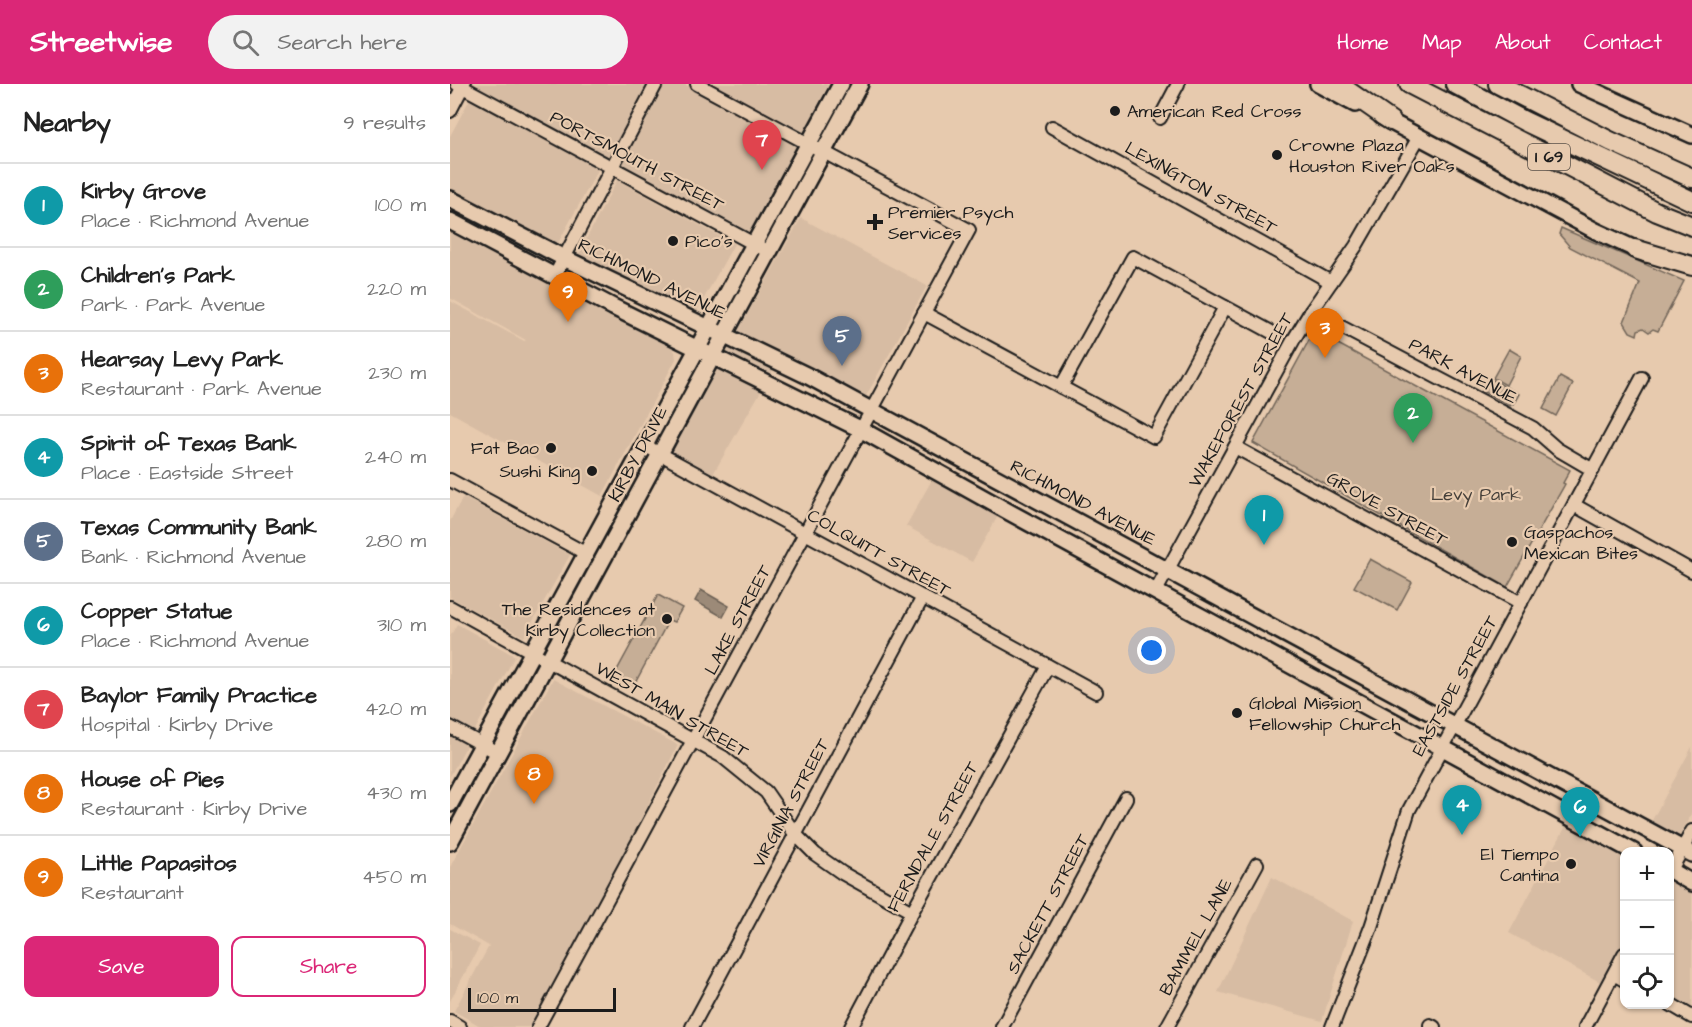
<!DOCTYPE html>
<html lang="en">
<head>
<meta charset="utf-8">
<style>
	body { margin:0; font-family:"Architects Daughter",sans-serif; background:#f2f2f2; color:#222 }
	.controls { position:absolute; right:18px; bottom:18px; display:grid; overflow:hidden; border-radius:12px; box-shadow:0 2px 4px #0004 }
	.controls button { width:54px; height:54px; display:grid; place-items:center; padding:0; border:0; border-bottom:2px solid #e0e0e0; background:#fff; color:#222; font:30px sans-serif }
	.scale { position:absolute; left:18px; bottom:15px; width:148px; box-sizing:border-box; padding-left:6px; border:3px solid #1c1c1c; border-top:0; font-size:16px; line-height:21px; white-space:nowrap; color:#1c1c1c; -webkit-text-stroke:4px #e7caae; paint-order:stroke }
	.you { position:absolute; left:702px; top:567px; width:21px; height:21px; margin:-15px; border:4px solid #fff; border-radius:50%; background:#1a73e8; box-shadow:0 0 0 9px #1a73e833 }
	.badge { display:grid; place-items:center; width:39px; height:39px; border-radius:50%; background:#db2777; color:#fff; font-size:20px; font-weight:700 }
	.pin { position:absolute; translate:-50% -50px; filter:drop-shadow(0 2px 3px #0008) }
	.pin::after { content:''; position:absolute; top:32px; width:21px; height:18px; background:inherit; clip-path:polygon(0 0,100% 0,50% 100%) }
	.list { margin:0; padding:0; list-style:none }
	h2 { display:flex; justify-content:space-between; align-items:center; height:78px; margin:0; padding:0 24px; font-size:26px }
	h2 small { font-size:20px; font-weight:400; color:#767676 }
	.list li { display:grid; grid-template-columns:39px 1fr auto; gap:18px; align-items:center; box-sizing:border-box; height:84px; padding:0 24px; border-top:2px solid #e0e0e0 }
	.list b { display:block; font-size:22px; white-space:nowrap }
	.list p { margin:0; font-size:20px; white-space:nowrap; color:#767676 }
	.list em { font-size:20px; font-style:normal; color:#767676 }
	.actions { display:flex; gap:12px; padding:18px 24px }
	.actions a { flex:1; padding:14px 0; border:2px solid #db2777; border-radius:12px; text-align:center; font-size:21px; color:#db2777 }
	.actions .main { background:#db2777; color:#fff }
	.icon { flex:none; width:33px; height:33px; fill:none; stroke:currentColor; stroke-width:2; stroke-linecap:round; stroke-linejoin:round }
	.map { position:relative; flex:none; width:1242px; height:943px; overflow:hidden }
	header { display:flex; align-items:center; gap:36px; box-sizing:border-box; height:84px; padding:0 30px; background:#db2777; color:#fff }
	header strong { font-size:28px }
	nav { display:flex; gap:33px; margin-inline-start:auto; font-size:21px }
	.search { width:420px; height:54px; background:#f2f2f2; display:flex; align-items:center; gap:15px; box-sizing:border-box; padding:0 21px; border-radius:33px; color:#767676; font-size:22px }
	main { display:flex }
	aside { flex:1; background:#fff }
	.map>svg:first-child { display:block }
	.built { fill:#d7bca3 }
	.green { fill:#c6ae96; stroke:#716559; stroke-width:1.5 }
	.water { fill:#9c8a78; stroke:#695e53; stroke-width:1.5 }
	.lines { fill:none; stroke-linecap:round; stroke-linejoin:round }
	.minor-casing { stroke:#1c1c1c; stroke-width:16 }
	.major-casing { stroke:#1c1c1c; stroke-width:20 }
	.highway-casing { stroke:#1c1c1c; stroke-width:22 }
	.minor { stroke:#e7caae; stroke-width:12 }
	.major { stroke:#e7caae; stroke-width:15 }
	.highway { stroke:#e7caae; stroke-width:18 }
	.poi-dot { fill:#1c1c1c; stroke:#e7caae; stroke-width:2 }
	.labels { text-anchor:middle; dominant-baseline:central; stroke-width:4.5; stroke-linejoin:round; paint-order:stroke }
	.shield { fill:#e7caae; stroke:#595048; stroke-width:1.5 }
	.shield-label { font-size:16px; font-weight:bold; fill:#1c1c1c }
	.poi-label { font-size:18px; fill:#1c1c1c; stroke:#e7caae; text-anchor:start }
	.street-label { font-size:18px; fill:#1c1c1c; stroke:#e7caae }
	.park-label { font-size:18px; fill:#46403a; stroke:#e7caae }
</style>
</head>
<body>
<header>
<strong>Streetwise</strong>
<div class="search"><svg class="icon" aria-label="search" viewBox="0 0 24 24"><circle cx="10" cy="10" r="6"/><path d="M15 15l6 6"/></svg>Search here</div>
<nav><a>Home</a><a>Map</a><a>About</a><a>Contact</a></nav>
</header>
<main>
<aside>
<h2>Nearby<small>9 results</small></h2>
<ul class="list">
<li><span class="badge" style="background:#0f9aa8">1</span><div><b>Kirby Grove</b><p>Place · Richmond Avenue</p></div><em>100 m</em></li>
<li><span class="badge" style="background:#2e9e5b">2</span><div><b>Children's Park</b><p>Park · Park Avenue</p></div><em>220 m</em></li>
<li><span class="badge" style="background:#e8710a">3</span><div><b>Hearsay Levy Park</b><p>Restaurant · Park Avenue</p></div><em>230 m</em></li>
<li><span class="badge" style="background:#0f9aa8">4</span><div><b>Spirit of Texas Bank</b><p>Place · Eastside Street</p></div><em>240 m</em></li>
<li><span class="badge" style="background:#5c6f8a">5</span><div><b>Texas Community Bank</b><p>Bank · Richmond Avenue</p></div><em>280 m</em></li>
<li><span class="badge" style="background:#0f9aa8">6</span><div><b>Copper Statue</b><p>Place · Richmond Avenue</p></div><em>310 m</em></li>
<li><span class="badge" style="background:#e0444e">7</span><div><b>Baylor Family Practice</b><p>Hospital · Kirby Drive</p></div><em>420 m</em></li>
<li><span class="badge" style="background:#e8710a">8</span><div><b>House of Pies</b><p>Restaurant · Kirby Drive</p></div><em>430 m</em></li>
<li><span class="badge" style="background:#e8710a">9</span><div><b>Little Papasitos</b><p>Restaurant</p></div><em>450 m</em></li>
</ul>
<div class="actions"><a class="main">Save</a><a>Share</a></div>
</aside>
<div class="map">
<svg width="1242" height="943" viewBox="0 0 1242 943">
	<rect width="100%" height="100%" fill="#e7caae"/>
	<filter id="ink" filterUnits="userSpaceOnUse"><feTurbulence type="fractalNoise" baseFrequency=".0167" numOctaves="2"/><feDisplacementMap in="SourceGraphic" scale="12" xChannelSelector="R" yChannelSelector="G"/><feConvolveMatrix kernelMatrix="1 2 1 2 8 2 1 2 1" color-interpolation-filters="sRGB"/></filter>
	<g filter="url(#ink)">
		<!-- built -->
		<g class="built">
			<path d="M28 0H234L350 62 300 152 154 75 108 159H95L0 109V52Z"/>
			<path d="M264 0H376L378 1 354 48Z"/>
			<path d="M167 96 284 160 247 227 128 171Z"/>
			<path d="M351 134 477 202 416 312 333 269 263 390 221 368Z"/>
			<path d="M0 144 222 263 225 268 226 275 152 412 0 328V217L74 257 76 256 0 214Z"/>
			<path d="M483 394 549 430 522 478 456 442Z"/>
			<path d="M13 413 120 471 74 553 0 513V437Z"/>
			<path d="M7 540 65 572 0 692V553Z"/>
			<path d="M103 595 228 661 178 760 79 943H32L4 927 39 862 0 840V783Z"/>
			<path d="M1242 663V729L1228 755 1200 740Z"/>
			<path d="M1117 740 1174 771V904L1154 893 1150 898 1059 849Z"/>
			<path d="M822 793 903 837 872 937 768 908Z"/>
			<path d="M1220 795 1242 807V940L1205 921 1220 920Z"/>
			<path d="M0 845 30 861 0 917Z"/>
		</g>
		<!-- green -->
		<g class="green">
			<path d="M1111 144 1234 197 1208 247 1203 245 1199 248 1193 244 1188 246 1187 251 1180 248 1174 238 1190 199 1120 163 1109 150Z"/>
			<path d="M864 247 1120 386 1113 399 1115 400 1057 503 803 359Z"/>
			<path d="M1059 265 1071 272 1056 301 1043 294Z"/>
			<path d="M1110 293 1123 300 1106 332 1093 325Z"/>
			<path d="M1039 294 1069 310 1063 321 1061 320 1060 322 1032 307Z"/>
			<path d="M920 475 962 498 947 526 904 503Z"/>
			<path d="M208 511 232 524 224 538 219 536 184 601 165 590Z"/>
		</g>
		<!-- water -->
		<path class="water" d="M251 506 279 522 273 533 245 517Z"/>
		<g class="lines">
			<!-- minor casing -->
			<g class="minor-casing">
				<g id="minor">
					<path d="M7 0 319 168"/>
					<path d="M0 27 14 0"/>
					<path d="M710 34 728 0"/>
					<path d="M602 43 881 198"/>
					<path d="M104 193 206 0"/>
					<path d="M861 227 1083 344 1107 365 1143 386"/>
					<path d="M474 229 704 353 775 223"/>
					<path d="M611 303 683 173 825 250"/>
					<path d="M194 361 646 608"/>
					<path d="M785 363 1071 519"/>
					<path d="M0 396 135 469"/>
					<path d="M1124 421 1242 487"/>
					<path d="M706 507 844 255 861 227 906 162 969 53"/>
					<path d="M0 523 273 673 316 708 345 750 365 770 392 789 462 828"/>
					<path d="M0 643 48 669"/>
					<path d="M1220 788 1242 747"/>
					<path d="M1164 890 1174 896"/>
					<path d="M1220 920 1242 933"/>
					<path d="M0 937 10 943"/>
					<path d="M980 941 984 943"/>
					<path d="M88 943 519 146 247 0"/>
					<path d="M242 943 473 513"/>
					<path d="M401 943 462 828 598 582"/>
					<path d="M552 943 676 714"/>
					<path d="M717 943 807 780"/>
					<path d="M882 943 921 843 959 726 1192 294"/>
					<path d="M1135 943 1174 870"/>
				</g>
			</g>
			<!-- major casing -->
			<g class="major-casing">
				<g id="major">
					<path d="M868 0 905 20"/>
					<path d="M1129 0 1242 51"/>
					<path d="M932 33 1146 147 1196 170"/>
					<path d="M0 115 114 174 358 292 1242 770"/>
					<path d="M0 137 163 223 410 345 559 428 1184 768"/>
					<path d="M0 720 391 0"/>
					<path d="M0 758 410 0"/>
					<path d="M1220 786 1242 799"/>
				</g>
			</g>
			<!-- highway casing -->
			<g class="highway-casing">
				<g id="highway">
					<path d="M888 0 941 37"/>
					<path d="M959 0 1207 128 1242 142"/>
					<path d="M1005 0 1074 37 1242 117"/>
					<path d="M1048 0 1160 57 1242 94"/>
					<path d="M1185 165 1242 182"/>
				</g>
			</g>
			<!-- minor -->
			<use href="#minor" class="minor"/>
			<!-- major -->
			<use href="#major" class="major"/>
			<!-- highway -->
			<use href="#highway" class="highway"/>
		</g>
	</g>
	<!-- markers -->
	<g class="poi-dot">
		<circle cx="665" cy="27" r="6"/>
		<circle cx="827" cy="71" r="6"/>
		<path d="M422 129h6v6h6v6h-6v6h-6v-6h-6v-6h6z"/>
		<circle cx="223" cy="157" r="6"/>
		<circle cx="101" cy="364" r="6"/>
		<circle cx="142" cy="387" r="6"/>
		<circle cx="1062" cy="458" r="6"/>
		<circle cx="217" cy="535" r="6"/>
		<circle cx="787" cy="629" r="6"/>
		<circle cx="1121" cy="780" r="6"/>
	</g>
	<g class="labels">
		<!-- shield labels -->
		<rect class="shield" x="1078" y="60" width="42" height="26" rx="4.5"/>
		<g class="shield-label">
			<text x="1099" y="73">I 69</text>
		</g>
		<!-- poi labels -->
		<g class="poi-label">
			<text x="677" y="27">American Red Cross</text>
			<text x="839" y="61">Crowne Plaza<tspan x="839" dy="21">Houston River Oaks</tspan></text>
			<text x="438" y="128">Premier Psych<tspan x="438" dy="21">Services</tspan></text>
			<text x="235" y="157">Pico's</text>
			<text x="89" y="364" text-anchor="end">Fat Bao</text>
			<text x="130" y="387" text-anchor="end">Sushi King</text>
			<text x="1074" y="448">Gaspachos<tspan x="1074" dy="21">Mexican Bites</tspan></text>
			<text x="205" y="525" text-anchor="end">The Residences at<tspan x="205" dy="21">Kirby Collection</tspan></text>
			<text x="799" y="619">Global Mission<tspan x="799" dy="21">Fellowship Church</tspan></text>
			<text x="1109" y="770" text-anchor="end">El Tiempo<tspan x="1109" dy="21">Cantina</tspan></text>
		</g>
		<!-- street labels -->
		<g class="street-label">
			<text transform="translate(187 77) rotate(28)">PORTSMOUTH STREET</text>
			<text transform="translate(751 104) rotate(29)">LEXINGTON STREET</text>
			<text transform="translate(202 195) rotate(26)">RICHMOND AVENUE</text>
			<text transform="translate(1013 287) rotate(28)">PARK AVENUE</text>
			<text transform="translate(791 316) rotate(-61)">WAKEFOREST STREET</text>
			<text transform="translate(188 370) rotate(-62)">KIRBY DRIVE</text>
			<text transform="translate(633 419) rotate(28)">RICHMOND AVENUE</text>
			<text transform="translate(937 425) rotate(29)">GROVE STREET</text>
			<text transform="translate(429 469) rotate(29)">COLQUITT STREET</text>
			<text transform="translate(288 536) rotate(-62)">LAKE STREET</text>
			<text transform="translate(1005 602) rotate(-61)">EASTSIDE STREET</text>
			<text transform="translate(222 626) rotate(30)">WEST MAIN STREET</text>
			<text transform="translate(341 719) rotate(-62)">VIRGINIA STREET</text>
			<text transform="translate(483 753) rotate(-61)">FERNDALE STREET</text>
			<text transform="translate(598 820) rotate(-62)">SACKETT STREET</text>
			<text transform="translate(746 853) rotate(-61)">BAMMEL LANE</text>
		</g>
		<!-- park labels -->
		<g class="park-label">
			<text x="1026" y="410">Levy Park</text>
		</g>
	</g>
</svg>
<div class="controls">
<button>+</button>
<button>−</button>
<button><svg class="icon" aria-label="locate" viewBox="0 0 24 24"><circle cx="12" cy="12" r="6"/><path d="M12 2v4M12 18v4M2 12h4M18 12h4"/></svg></button>
</div>
<div class="scale">100 m</div>
<div class="you"></div>
<div class="pin badge" style="left:814px;top:461px;background:#0f9aa8">1</div>
<div class="pin badge" style="left:963px;top:359px;background:#2e9e5b">2</div>
<div class="pin badge" style="left:875px;top:274px;background:#e8710a">3</div>
<div class="pin badge" style="left:1012px;top:751px;background:#0f9aa8">4</div>
<div class="pin badge" style="left:392px;top:282px;background:#5c6f8a">5</div>
<div class="pin badge" style="left:1130px;top:753px;background:#0f9aa8">6</div>
<div class="pin badge" style="left:312px;top:86px;background:#e0444e">7</div>
<div class="pin badge" style="left:84px;top:720px;background:#e8710a">8</div>
<div class="pin badge" style="left:118px;top:238px;background:#e8710a">9</div>
</div>
</main>
</body>
</html>
